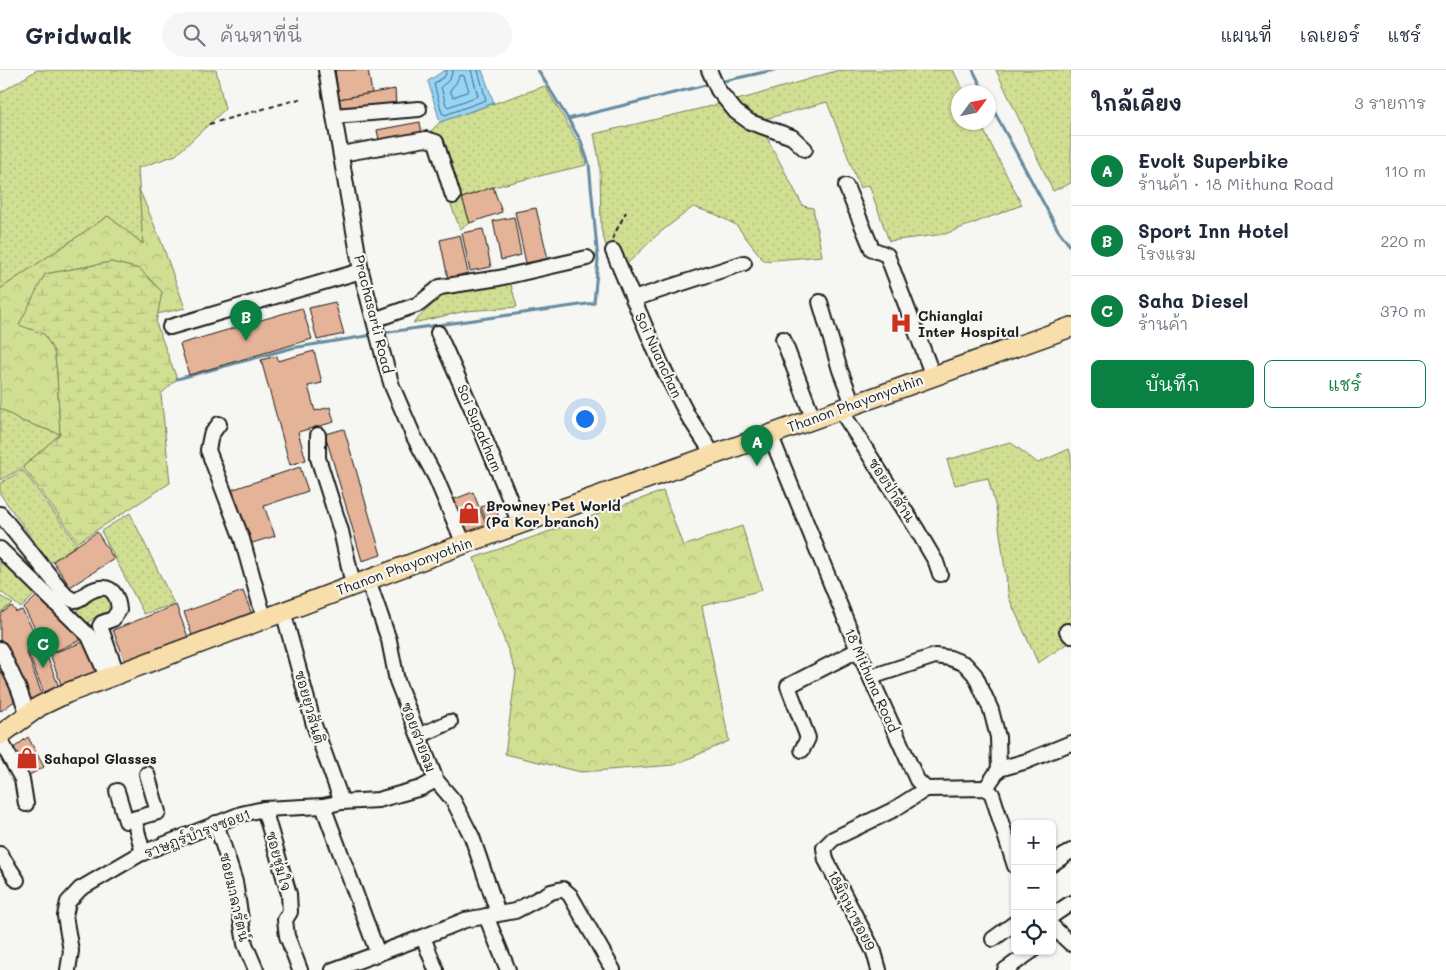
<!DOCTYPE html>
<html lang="th">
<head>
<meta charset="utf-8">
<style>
	body { margin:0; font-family:Mali,"Playpen Sans Thai",sans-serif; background:#f6f6f7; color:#1f2937 }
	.controls { position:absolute; right:15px; bottom:15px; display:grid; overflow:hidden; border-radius:8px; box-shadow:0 1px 4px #0004 }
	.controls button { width:45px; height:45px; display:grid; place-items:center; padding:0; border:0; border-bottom:1px solid #e0e1e3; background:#fff; color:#1f2937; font:25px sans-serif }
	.compass { position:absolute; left:951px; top:15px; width:45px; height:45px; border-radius:50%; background:#fff; box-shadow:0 1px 4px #0004; rotate:57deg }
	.you { position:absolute; left:584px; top:348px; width:18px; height:18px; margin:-12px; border:4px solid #fff; border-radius:50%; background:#1a73e8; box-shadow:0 0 0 8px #1a73e833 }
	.badge { display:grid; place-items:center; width:32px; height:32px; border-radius:50%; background:#0b8043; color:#fff; font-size:16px; font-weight:700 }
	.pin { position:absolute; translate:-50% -41px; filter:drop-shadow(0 1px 2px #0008) }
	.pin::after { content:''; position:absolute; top:26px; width:18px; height:15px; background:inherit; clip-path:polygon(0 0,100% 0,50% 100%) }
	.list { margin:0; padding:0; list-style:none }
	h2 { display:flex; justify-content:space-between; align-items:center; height:65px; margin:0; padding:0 20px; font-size:21px }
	h2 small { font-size:16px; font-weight:400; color:#747a83 }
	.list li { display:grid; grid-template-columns:32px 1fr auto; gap:15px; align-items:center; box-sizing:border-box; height:70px; padding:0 20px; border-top:1px solid #e0e1e3 }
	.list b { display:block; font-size:19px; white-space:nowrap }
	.list p { margin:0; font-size:16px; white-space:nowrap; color:#747a83 }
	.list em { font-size:16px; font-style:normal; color:#747a83 }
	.actions { display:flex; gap:10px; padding:15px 20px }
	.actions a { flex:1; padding:11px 0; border:1px solid #0b8043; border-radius:8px; text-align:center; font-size:18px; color:#0b8043 }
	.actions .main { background:#0b8043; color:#fff }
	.icon { flex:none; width:28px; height:28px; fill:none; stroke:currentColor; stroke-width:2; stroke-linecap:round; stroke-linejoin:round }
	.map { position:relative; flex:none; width:1071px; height:900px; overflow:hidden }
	header { display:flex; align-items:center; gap:30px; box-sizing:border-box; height:70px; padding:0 25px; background:#fff; border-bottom:1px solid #e0e1e3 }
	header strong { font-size:24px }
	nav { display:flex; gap:28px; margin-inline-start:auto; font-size:18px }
	.search { width:350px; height:45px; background:#f6f6f7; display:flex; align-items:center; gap:12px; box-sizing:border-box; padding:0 18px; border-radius:28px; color:#747a83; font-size:19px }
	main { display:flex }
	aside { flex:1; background:#fff }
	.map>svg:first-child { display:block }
	.grass { fill:url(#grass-dots); stroke:#767e58 }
	.forest { fill:url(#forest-crowns); stroke:#767e58 }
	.wetland { fill:url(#wetland-marsh); stroke:#767e58 }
	.water { fill:#96d5f7; stroke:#658b9f }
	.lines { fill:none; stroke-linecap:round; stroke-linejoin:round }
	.shore { stroke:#4d6674; stroke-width:1 }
	.stream { stroke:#658b9f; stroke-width:3 }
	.building { fill:#e5b397; stroke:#1c1c1c }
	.minor-casing { stroke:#1c1c1c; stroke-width:18 }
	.major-casing { stroke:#1c1c1c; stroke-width:22 }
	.path { stroke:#1c1c1c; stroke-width:2; stroke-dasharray:5 4; stroke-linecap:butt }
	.minor { stroke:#f6f6f2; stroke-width:14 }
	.major { stroke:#f8deab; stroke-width:19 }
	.labels { text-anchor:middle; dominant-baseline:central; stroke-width:4.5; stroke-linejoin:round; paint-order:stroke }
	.street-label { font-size:14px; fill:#1c1c1c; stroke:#f6f6f2 }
	.poi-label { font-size:14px; font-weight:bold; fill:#1c1c1c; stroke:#f6f6f2; text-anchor:start }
</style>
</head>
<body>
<header>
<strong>Gridwalk</strong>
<div class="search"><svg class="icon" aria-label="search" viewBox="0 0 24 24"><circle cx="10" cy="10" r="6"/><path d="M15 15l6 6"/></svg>ค้นหาที่นี่</div>
<nav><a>แผนที่</a><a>เลเยอร์</a><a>แชร์</a></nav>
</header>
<main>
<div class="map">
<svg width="1071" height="900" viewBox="0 0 1071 900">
	<defs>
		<pattern id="grass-dots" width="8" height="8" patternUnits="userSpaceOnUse" patternTransform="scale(1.25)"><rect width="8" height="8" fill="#d1df93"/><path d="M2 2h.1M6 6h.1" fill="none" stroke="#b3bf7e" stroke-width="1.8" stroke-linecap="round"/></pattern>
		<pattern id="forest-crowns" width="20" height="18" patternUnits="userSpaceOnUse" patternTransform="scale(1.25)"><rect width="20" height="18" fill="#d1df93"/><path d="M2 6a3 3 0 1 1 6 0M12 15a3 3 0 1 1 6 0" fill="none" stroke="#b3bf7e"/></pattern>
		<pattern id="wetland-marsh" width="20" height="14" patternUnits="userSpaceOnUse" patternTransform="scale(1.25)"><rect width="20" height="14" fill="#d1df93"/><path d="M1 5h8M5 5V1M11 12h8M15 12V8" fill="none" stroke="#b3bf7e"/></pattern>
	</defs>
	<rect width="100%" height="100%" fill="#f6f6f2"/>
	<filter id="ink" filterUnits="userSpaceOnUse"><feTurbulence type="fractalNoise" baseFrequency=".02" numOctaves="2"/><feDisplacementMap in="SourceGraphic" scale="10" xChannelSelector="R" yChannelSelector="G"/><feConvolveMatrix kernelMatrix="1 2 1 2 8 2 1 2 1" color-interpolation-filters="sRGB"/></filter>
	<g filter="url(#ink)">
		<!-- grass -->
		<g class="grass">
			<path d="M37 0H216L225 39 176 85 138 98 143 174 108 146 0 219V23Z"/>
			<path d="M839 0H953L964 22H958V52L980 53 1022 135 945 164 889 171 869 115 860 118 827 32 758 51 803 136 813 138 822 186 764 191 736 155 715 144 693 137 658 164 627 194 611 192 601 159 600 95 594 64 749 27Z"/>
			<path d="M996 0H1071V113L1053 121Z"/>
			<path d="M545 16 582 79 586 95 493 117 462 128 470 153 460 159 429 76 430 62 440 52Z"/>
			<path d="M510 211 517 237 466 241 413 253 448 220Z"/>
			<path d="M0 338 22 351 60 364 19 400 0 410Z"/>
			<path d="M1010 372 1038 393 1069 379 1071 386V571L1038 593 1009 528 997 442 988 408 955 415 947 390Z"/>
			<path d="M23 400 77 474 50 493 0 424V413Z"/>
			<path d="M130 443 174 534 144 544 101 461Z"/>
			<path d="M0 486 39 520 21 538 0 521Z"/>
			<path d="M106 523 112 530V540L107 545H98L87 553 76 541 89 532 92 526Z"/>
			<path d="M0 526 13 534 0 542Z"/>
		</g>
		<!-- forest -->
		<g class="forest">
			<path d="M139 119 161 171 185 238 157 244 162 222 140 199 111 192 45 204 44 264 54 281 57 302 60 364 22 351 0 338V219L108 146 143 174Z"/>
			<path d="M663 421 683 476 742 456 762 520 702 536 729 671 674 695 581 702 505 684 516 602 474 488Z"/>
		</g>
		<!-- wetland -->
		<path class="wetland" d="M111 192 140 199 162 222 156 253 177 309 161 324 170 413 78 472 23 397 60 364 57 302 54 281 44 264 19 255 45 204Z"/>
		<!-- water -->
		<path class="water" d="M445 0H482L494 33 440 52 428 11Z"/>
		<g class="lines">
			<!-- shore -->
			<g class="shore">
				<path d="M447 0 445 6 434 14 442 43 445 45 486 30 478 0"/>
				<path d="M453 0 450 9 441 17 446 35 448 37 478 26 471 0"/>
				<path d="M460 5 464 6 469 21 453 27 450 20 456 13Z"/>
			</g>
			<!-- stream -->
			<g class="stream">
				<path d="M538 0 568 49 710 14"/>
				<path d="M973 0 984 22"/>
				<path d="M719 12 774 0"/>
				<path d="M988 30 1058 160 1071 177"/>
				<path d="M382 263 594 233 598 190 589 94 581 71 568 49"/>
				<path d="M177 309 292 278 373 265"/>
			</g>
		</g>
		<!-- building -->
		<g class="building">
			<path d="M335 0H368L372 23 339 29Z"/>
			<path d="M395 19 396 37 341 45 339 29Z"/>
			<path d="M420 52 422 66 380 74 377 60Z"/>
			<path d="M493 117 502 142 470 153 462 128Z"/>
			<path d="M536 138 548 189 526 193 515 142Z"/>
			<path d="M514 147 521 185 501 190 493 151Z"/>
			<path d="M483 159 491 197 470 201 462 163Z"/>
			<path d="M460 165 468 203 448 208 440 170Z"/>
			<path d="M335 232 344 264 317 270 309 238Z"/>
			<path d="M302 238 312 269 189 305 180 274Z"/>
			<path d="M314 281 322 313 308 316 315 341 330 337 334 352 298 362 306 390 290 395 261 290 277 286 278 291Z"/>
			<path d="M344 359 381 485 362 491 325 364Z"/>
			<path d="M300 397 308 421 264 436 275 466 249 474 231 420Z"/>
			<path d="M473 422 487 457 466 465 452 430Z"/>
			<path d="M494 432 500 451 488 456 481 437Z"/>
			<path d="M97 462 114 489 70 517 53 491Z"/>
			<path d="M243 521 253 547 193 568 184 542Z"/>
			<path d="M41 522 85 568 49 584 24 538Z"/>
			<path d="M176 535 188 567 125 591 113 560Z"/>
			<path d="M12 536 16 542 22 540 40 572 26 580 42 625 29 632 0 573V544Z"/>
			<path d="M86 571 99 600 61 614 50 584Z"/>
			<path d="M42 574 59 617 44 623 27 580Z"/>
			<path d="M0 601 20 627 1 641 0 640Z"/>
			<path d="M28 667 44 697 24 708 11 680Z"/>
		</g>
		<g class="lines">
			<!-- minor casing -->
			<g class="minor-casing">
				<g id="minor">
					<path d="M326 0 361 201 383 285 392 316 414 367 436 408 464 474"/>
					<path d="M709 0 718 20 736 42 750 52 792 67 805 79"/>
					<path d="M334 46 419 39"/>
					<path d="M341 84 426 69 436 72 453 126"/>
					<path d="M846 116 872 179 887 185 933 306"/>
					<path d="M613 181 661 294 688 346 713 384"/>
					<path d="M633 229 744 193"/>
					<path d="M820 232 840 300 853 334"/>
					<path d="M374 250 419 234 440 217 499 208 587 188"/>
					<path d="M170 257 361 201"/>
					<path d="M438 263 477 350 520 454"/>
					<path d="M783 269 813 348"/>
					<path d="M840 339 916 458 936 492 940 504"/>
					<path d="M219 354 211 365 208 380 242 469 264 548"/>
					<path d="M770 364 858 580 917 710 926 719 986 718 992 724 1015 796"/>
					<path d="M318 365V388L341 461 353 515"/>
					<path d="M0 444 66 526C68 527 71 529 73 530 79 531 83 526 87 523 107 512 117 519 119 540L113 549 102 553 100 556 117 604"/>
					<path d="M0 479 89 566 108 608"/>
					<path d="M368 510 389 570 397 611 436 710 453 730 472 767 498 843"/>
					<path d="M283 541 314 655 342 732"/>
					<path d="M1067 561 1071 566"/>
					<path d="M0 579 18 617 28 645"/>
					<path d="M871 607 935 586 950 588 965 594 975 605 991 640 998 667 999 699"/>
					<path d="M419 666 450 652"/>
					<path d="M0 670 22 709 26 734"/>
					<path d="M802 680 808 668 788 616 858 580"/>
					<path d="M986 718 999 699 1027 691 1071 673"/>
					<path d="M117 721 126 751 158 742 147 704"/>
					<path d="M323 736 378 884"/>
					<path d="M264 739 289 824 290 842 285 850 287 866 300 900"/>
					<path d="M134 749 143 783"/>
					<path d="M216 753 235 812 245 874 256 900"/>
					<path d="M0 784 17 810"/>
					<path d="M1052 794 1071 781"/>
					<path d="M486 846 508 900"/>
					<path d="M1052 846 1071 833"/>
					<path d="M1052 856 1071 874"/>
					<path d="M423 867 436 900"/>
					<path d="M993 869 1015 853"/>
					<path d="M68 900 71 881 65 846 68 832 80 819 140 784 241 744 264 739 323 736 342 732 378 730 421 718 436 710"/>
					<path d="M333 900 423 867 465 850 515 841 551 822 563 819 570 825 613 900"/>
					<path d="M879 900 874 882 826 790 824 778 833 769 893 740 926 719"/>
					<path d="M1005 900 1032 881"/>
				</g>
			</g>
			<!-- major casing -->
			<g class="major-casing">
				<path id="major" d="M0 665 40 636 67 623 464 474 1071 257"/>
			</g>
			<!-- path -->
			<g class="path">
				<path d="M209 54 303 28"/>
				<path d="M612 169 626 142"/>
			</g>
			<!-- minor -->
			<use href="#minor" class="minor"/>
			<!-- major -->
			<use href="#major" class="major"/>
		</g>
	</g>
	<!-- icons -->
	<defs>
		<g id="hospital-bare" transform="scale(1.725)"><path d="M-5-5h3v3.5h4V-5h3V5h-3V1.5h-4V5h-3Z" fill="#c8321e" stroke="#f6f6f2" stroke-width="2.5" paint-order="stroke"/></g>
		<g id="shop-bare" transform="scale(1.725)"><path d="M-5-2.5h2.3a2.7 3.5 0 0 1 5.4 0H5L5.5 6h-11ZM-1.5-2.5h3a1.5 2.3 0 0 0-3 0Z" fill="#c8321e" stroke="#f6f6f2" stroke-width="2.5" paint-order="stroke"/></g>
	</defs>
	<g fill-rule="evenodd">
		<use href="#hospital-bare" x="901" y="253"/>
		<use href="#shop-bare" x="469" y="443"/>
		<use href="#shop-bare" x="27" y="688"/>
	</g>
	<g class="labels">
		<!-- street labels -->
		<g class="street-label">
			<text transform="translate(374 244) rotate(76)">Prachasarti Road</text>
			<text transform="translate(659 285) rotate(65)">Soi Nuanchan</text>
			<text transform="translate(855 333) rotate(-20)">Thanon Phayonyothin</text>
			<text transform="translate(480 358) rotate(67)">Soi Supakham</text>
			<text transform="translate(892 420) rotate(57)">ซอยป่าส้าน</text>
			<text transform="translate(404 496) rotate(-20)">Thanon Phayonyothin</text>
			<text transform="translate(872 610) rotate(66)">18 Mithuna Road</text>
			<text transform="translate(310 637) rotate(74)">ซอยยุวสันติ</text>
			<text transform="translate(419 667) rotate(69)">ซอยสายลม</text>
			<text transform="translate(197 763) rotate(-21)">ราษฎร์บำรุงซอย1</text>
			<text transform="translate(279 791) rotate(75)">ซอยชุ่มใจ</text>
			<text transform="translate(235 827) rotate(77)">ซอยมาลารัตน์</text>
			<text transform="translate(852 840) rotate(63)">18มิถุนาซอย9</text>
		</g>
		<!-- poi labels -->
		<g class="poi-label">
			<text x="918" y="245">Chianglai<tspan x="918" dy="16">Inter Hospital</tspan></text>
			<text x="486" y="435">Browney Pet World<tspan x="486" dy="16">(Pa Kor branch)</tspan></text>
			<text x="44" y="688">Sahapol Glasses</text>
		</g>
	</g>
</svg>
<div class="controls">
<button>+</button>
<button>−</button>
<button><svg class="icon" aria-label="locate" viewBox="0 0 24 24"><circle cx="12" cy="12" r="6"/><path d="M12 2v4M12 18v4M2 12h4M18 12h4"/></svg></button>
</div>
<svg class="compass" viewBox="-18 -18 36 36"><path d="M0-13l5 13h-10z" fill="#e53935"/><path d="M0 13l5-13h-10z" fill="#747a83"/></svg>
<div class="you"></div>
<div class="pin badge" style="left:757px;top:396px">A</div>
<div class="pin badge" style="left:246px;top:271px">B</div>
<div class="pin badge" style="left:43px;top:598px">C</div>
</div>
<aside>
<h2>ใกล้เคียง<small>3 รายการ</small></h2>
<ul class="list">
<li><span class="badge">A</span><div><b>Evolt Superbike</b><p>ร้านค้า · 18 Mithuna Road</p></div><em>110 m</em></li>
<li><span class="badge">B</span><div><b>Sport Inn Hotel</b><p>โรงแรม</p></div><em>220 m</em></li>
<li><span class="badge">C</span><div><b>Saha Diesel</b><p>ร้านค้า</p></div><em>370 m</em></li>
</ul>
<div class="actions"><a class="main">บันทึก</a><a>แชร์</a></div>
</aside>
</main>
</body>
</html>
